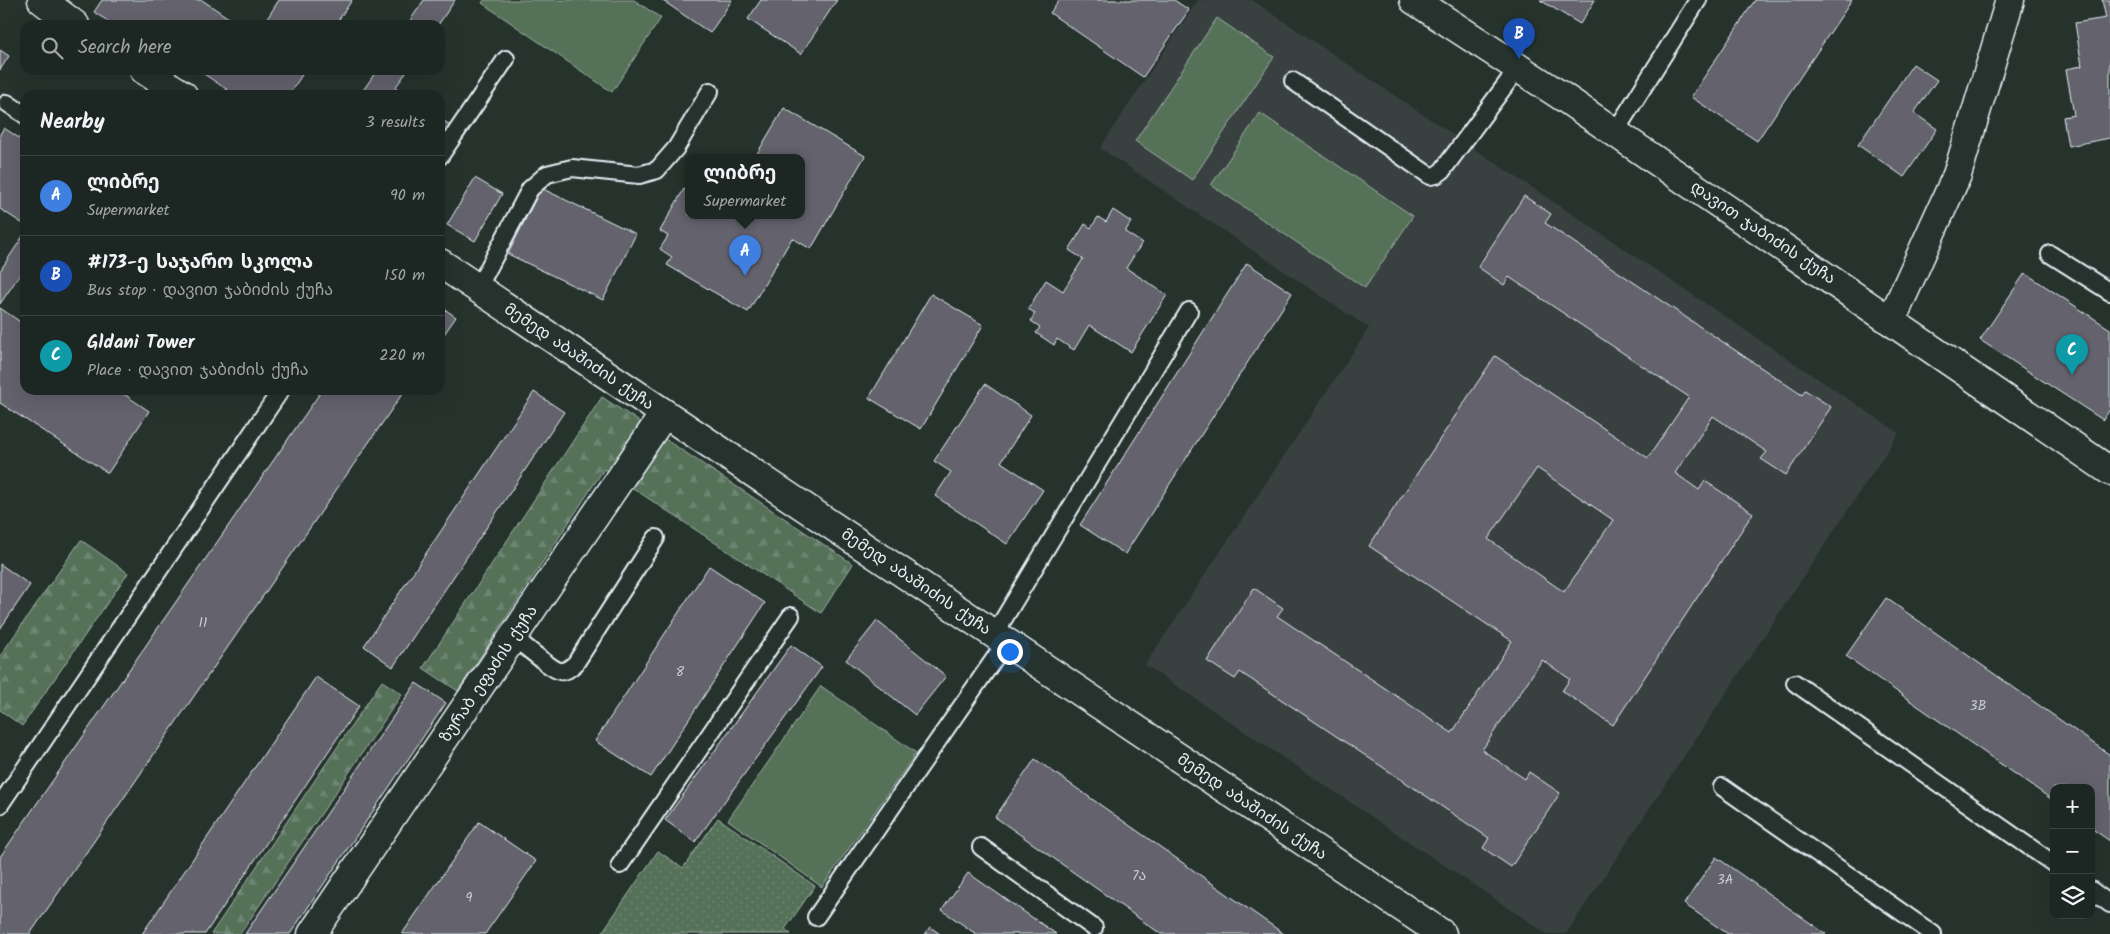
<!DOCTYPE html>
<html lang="en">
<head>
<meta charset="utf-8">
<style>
	body { margin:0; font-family:Kalam,"Noto Sans Georgian",sans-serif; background:#29322f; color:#f1f3f6 }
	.controls { position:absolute; right:15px; bottom:15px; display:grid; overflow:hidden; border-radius:10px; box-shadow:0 5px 20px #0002 }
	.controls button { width:45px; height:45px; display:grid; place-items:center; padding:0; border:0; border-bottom:1px solid #3a4340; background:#1c2622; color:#f1f3f6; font:25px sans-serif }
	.you { position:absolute; left:1009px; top:651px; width:18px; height:18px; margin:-12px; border:4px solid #fff; border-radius:50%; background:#1a73e8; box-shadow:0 0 0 8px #1a73e833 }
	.badge { display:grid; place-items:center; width:32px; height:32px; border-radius:50%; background:#ff9aa2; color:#fff; font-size:16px; font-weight:700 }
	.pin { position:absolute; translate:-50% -41px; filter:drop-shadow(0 1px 2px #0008) }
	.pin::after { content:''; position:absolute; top:26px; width:18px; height:15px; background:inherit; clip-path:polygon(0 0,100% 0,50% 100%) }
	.popup { position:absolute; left:685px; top:154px; width:120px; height:65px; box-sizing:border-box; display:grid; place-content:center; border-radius:10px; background:#1c2622; filter:drop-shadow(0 1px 4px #0005); font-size:16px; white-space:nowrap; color:#a0a5a5 }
	.popup b { font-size:19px; color:#f1f3f6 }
	.popup::after { content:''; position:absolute; left:50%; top:100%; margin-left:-10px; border:10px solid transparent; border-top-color:#1c2622 }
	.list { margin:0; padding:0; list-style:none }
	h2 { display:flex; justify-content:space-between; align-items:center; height:65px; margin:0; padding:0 20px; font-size:21px }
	h2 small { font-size:16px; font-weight:400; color:#a0a5a5 }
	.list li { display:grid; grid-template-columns:32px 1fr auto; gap:15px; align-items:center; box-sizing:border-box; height:80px; padding:0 20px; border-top:1px solid #3a4340 }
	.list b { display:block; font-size:19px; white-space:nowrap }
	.list p { margin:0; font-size:16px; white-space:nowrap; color:#a0a5a5 }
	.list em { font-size:16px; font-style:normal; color:#a0a5a5 }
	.icon { flex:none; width:28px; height:28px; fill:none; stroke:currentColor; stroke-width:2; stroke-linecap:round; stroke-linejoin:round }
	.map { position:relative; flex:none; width:2110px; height:934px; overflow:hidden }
	.search { position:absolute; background:#1c2622; box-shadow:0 5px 20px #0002; left:20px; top:20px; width:425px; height:55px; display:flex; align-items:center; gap:12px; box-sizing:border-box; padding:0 18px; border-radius:15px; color:#a0a5a5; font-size:19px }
	.panel { position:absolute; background:#1c2622; box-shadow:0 5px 20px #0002; left:20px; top:90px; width:425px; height:305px; border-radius:15px }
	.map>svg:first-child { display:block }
	.built { fill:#384140 }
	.forest { fill:url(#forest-firs); stroke:#9eb1a8 }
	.park { fill:url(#park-dots); stroke:#9eb1a8 }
	.pitch { fill:#547159; stroke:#9eb1a8 }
	.building { fill:#63626d; stroke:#e8f1f8; fill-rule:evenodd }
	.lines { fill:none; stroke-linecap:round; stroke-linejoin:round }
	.lane-casing { stroke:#e8f1f8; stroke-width:20 }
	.street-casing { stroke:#e8f1f8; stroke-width:31 }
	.secondary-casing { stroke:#e8f1f8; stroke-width:31 }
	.lane { stroke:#26332d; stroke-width:16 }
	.street { stroke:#26332d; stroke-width:28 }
	.secondary { stroke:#26332d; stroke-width:28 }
	.labels { text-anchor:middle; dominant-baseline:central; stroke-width:4; stroke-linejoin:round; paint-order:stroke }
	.number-label { font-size:14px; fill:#c7cdd5 }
	.street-label { font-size:16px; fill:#e8f1f8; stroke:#26332d }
</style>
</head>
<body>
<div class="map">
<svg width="2110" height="934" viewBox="0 0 2110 934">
	<defs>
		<pattern id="forest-firs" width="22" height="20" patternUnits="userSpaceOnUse" patternTransform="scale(1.25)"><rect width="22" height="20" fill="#547159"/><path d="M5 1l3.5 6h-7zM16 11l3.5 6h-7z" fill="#6d8672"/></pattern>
		<pattern id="park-dots" width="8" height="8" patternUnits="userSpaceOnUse" patternTransform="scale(1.25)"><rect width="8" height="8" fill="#547159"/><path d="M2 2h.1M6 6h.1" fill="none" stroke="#6d8672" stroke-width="1.8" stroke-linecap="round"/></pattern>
	</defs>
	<rect width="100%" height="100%" fill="#26332d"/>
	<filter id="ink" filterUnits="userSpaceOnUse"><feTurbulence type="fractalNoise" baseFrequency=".02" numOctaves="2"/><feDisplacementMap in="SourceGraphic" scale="10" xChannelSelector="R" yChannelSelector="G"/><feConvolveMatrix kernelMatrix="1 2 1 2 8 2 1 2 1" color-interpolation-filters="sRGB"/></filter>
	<g filter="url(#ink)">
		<!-- built -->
		<path class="built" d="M1198 0H1252L1899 433 1566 934H1547L1145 665 1369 328 1100 148Z"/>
		<!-- forest -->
		<g class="forest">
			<path d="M602 397 853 564 821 613 604 469 458 691 423 668Z"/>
			<path d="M81 540 128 573 22 726 0 710V656Z"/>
			<path d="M382 681 402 694 240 934H211Z"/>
		</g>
		<!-- park -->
		<path class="park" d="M718 818 815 886 785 929 791 934H601L658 851 683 868Z"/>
		<!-- pitch -->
		<g class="pitch">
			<path d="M484 0H634L661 18 612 92 482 3Z"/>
			<path d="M1217 18 1274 57 1192 180 1135 141Z"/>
			<path d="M1260 113 1413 216 1365 288 1211 185Z"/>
			<path d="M821 686 916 753 822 887 728 820Z"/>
		</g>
		<!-- building -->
		<g class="building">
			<path d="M102 0H202L239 25H114L94 12Z"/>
			<path d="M279 0H352L335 25H263Z"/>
			<path d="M424 0H455L438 25H407Z"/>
			<path d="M662 0H732L710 33Z"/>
			<path d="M761 0H837L801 54 748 19Z"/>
			<path d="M1059 0H1174L1189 10 1143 77 1050 13Z"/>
			<path d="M1540 0H1595L1580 24Z"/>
			<path d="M1755 0H1852L1757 141 1691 97Z"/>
			<path d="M2102 0H2110V138L2068 146 2063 117 2074 115 2066 69 2082 66 2075 23 2106 18Z"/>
			<path d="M0 50 9 56 0 70Z"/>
			<path d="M1913 64 1937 80 1914 113 1937 129 1904 177 1858 145Z"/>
			<path d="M198 70H305L289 95H235Z"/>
			<path d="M377 70H408L395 88 406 95H360Z"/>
			<path d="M784 108 865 156 811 249 792 238 748 312 667 265 672 257 660 249 668 236 660 231 684 189 689 192V215H801V157H755Z"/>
			<path d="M440 118 451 126 440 142Z"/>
			<path d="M4 128 25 142V225L0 209V134Z"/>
			<path d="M475 178 502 194 475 241 447 225Z"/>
			<path d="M541 188 636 234 603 300 508 254Z"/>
			<path d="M1524 196 1551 214 1545 223 1802 395 1805 390 1831 407 1786 475 1761 459 1767 452 1713 416 1675 473 1699 490 1705 481 1753 513 1613 725 1562 691 1570 679 1542 660 1482 750 1525 779 1529 772 1560 793 1511 867 1483 848 1489 838 1240 672 1235 679 1207 661 1254 588 1283 608 1277 616 1452 733 1512 641 1369 546 1495 356 1648 458 1689 397 1509 277 1504 285 1478 267ZM1537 468 1613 520 1564 592 1488 539Z"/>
			<path d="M1113 210 1131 222 1125 232 1142 243 1126 268 1167 295 1131 352 1089 325 1074 350 1057 339 1054 345 1036 333 1040 327 1031 321 1035 313 1028 309 1046 280 1063 291 1083 259 1069 250 1085 224 1091 228 1098 217 1106 222Z"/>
			<path d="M25 233V267L0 304V271Z"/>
			<path d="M1247 263 1292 293 1125 554 1080 525Z"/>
			<path d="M2025 273 2110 329V409L2103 420 1980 340Z"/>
			<path d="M931 294 983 325 921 429 869 398Z"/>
			<path d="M440 306 456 317 440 340Z"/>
			<path d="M0 308 25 325V390H118L149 411 108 473 0 403Z"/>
			<path d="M985 384 1031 415 1001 462 1043 490 1007 544 935 496 951 472 934 461Z"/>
			<path d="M322 390H405L30 934H0V857Z"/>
			<path d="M534 392 564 412 393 667 364 646Z"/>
			<path d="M0 564 30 585 0 629Z"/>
			<path d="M709 566 765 603 651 777 595 741Z"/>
			<path d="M1886 598 2110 755V841L2091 828V788H2054V801L1846 656Z"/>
			<path d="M877 621 946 676 915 715 846 660Z"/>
			<path d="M791 645 822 667 695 842 665 820Z"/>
			<path d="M316 677 359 706 205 934H142Z"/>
			<path d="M416 683 446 703 290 934H245Z"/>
			<path d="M1035 759 1284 934H1161L995 817Z"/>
			<path d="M479 822 536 861 485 934H402Z"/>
			<path d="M1716 857 1826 934H1728L1684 904Z"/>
			<path d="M968 873 1056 934H976L942 910Z"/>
			<path d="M930 927 940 934H925Z"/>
		</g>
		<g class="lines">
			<!-- lane casing -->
			<g class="lane-casing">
				<g id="lane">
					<path d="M1293 81 1430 176 1436 175 1442 171 1518 68"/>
					<path d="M7 103 25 115"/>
					<path d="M1615 132 1698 0"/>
					<path d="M440 156 506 59"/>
					<path d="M2050 254 2110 292"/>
					<path d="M478 288 530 189 547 174 572 168 639 175 657 170 676 148 710 91"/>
					<path d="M994 635 1189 311"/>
					<path d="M514 638C523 644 552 670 560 671 566 672 570 668 575 664L656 538"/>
					<path d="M1795 683 2054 864"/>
					<path d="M1722 787 1933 934"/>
					<path d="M0 805 281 390"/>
					<path d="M981 847 1094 928"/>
					<path d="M620 865 791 616"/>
					<path d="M2091 890 2110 904"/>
					<path d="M816 917 1006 642"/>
				</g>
			</g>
			<!-- street casing -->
			<g class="street-casing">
				<g id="street">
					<path d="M42 0 75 25"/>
					<path d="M144 70 183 95"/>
					<path d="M440 263 1442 934"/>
					<path d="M1891 321 1957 175 2010 0"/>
					<path d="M312 934 664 414"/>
				</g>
			</g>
			<!-- secondary casing -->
			<g class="secondary-casing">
				<path id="secondary" d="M1414 0 1563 97 2110 471"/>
			</g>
			<!-- lane -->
			<use href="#lane" class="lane"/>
			<!-- street -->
			<use href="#street" class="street"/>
			<!-- secondary -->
			<use href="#secondary" class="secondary"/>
		</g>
	</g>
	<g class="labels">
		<!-- number labels -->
		<g class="number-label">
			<text x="203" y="623">11</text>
			<text x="680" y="672">8</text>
			<text x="1978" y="706">3B</text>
			<text x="1139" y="876">7ა</text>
			<text x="1725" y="880">3A</text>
			<text x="469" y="898">9</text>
		</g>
		<!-- street labels -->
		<g class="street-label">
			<text transform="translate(1763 233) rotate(34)">დავით ჯაბიძის ქუჩა</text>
			<text transform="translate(579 357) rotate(34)">მემედ აბაშიძის ქუჩა</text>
			<text transform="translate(916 582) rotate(34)">მემედ აბაშიძის ქუჩა</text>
			<text transform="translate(489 674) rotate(-56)">ზურაბ ეფაძის ქუჩა</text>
			<text transform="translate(1252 807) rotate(34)">მემედ აბაშიძის ქუჩა</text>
		</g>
	</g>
</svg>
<div class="controls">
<button>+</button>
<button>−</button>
<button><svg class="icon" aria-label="layers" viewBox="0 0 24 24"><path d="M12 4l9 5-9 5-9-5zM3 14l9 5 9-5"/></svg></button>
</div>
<div class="you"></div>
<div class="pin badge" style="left:745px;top:276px;background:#3f7fe0">A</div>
<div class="popup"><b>ლიბრე</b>Supermarket</div>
<div class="pin badge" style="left:1519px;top:59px;background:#1a4fb4">B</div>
<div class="pin badge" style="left:2072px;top:375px;background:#0f9aa8">C</div>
<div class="search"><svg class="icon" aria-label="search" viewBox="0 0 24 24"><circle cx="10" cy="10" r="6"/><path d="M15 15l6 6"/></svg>Search here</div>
<section class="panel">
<h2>Nearby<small>3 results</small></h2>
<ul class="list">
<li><span class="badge" style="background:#3f7fe0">A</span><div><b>ლიბრე</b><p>Supermarket</p></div><em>90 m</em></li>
<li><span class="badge" style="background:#1a4fb4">B</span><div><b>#173-ე საჯარო სკოლა</b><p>Bus stop · დავით ჯაბიძის ქუჩა</p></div><em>150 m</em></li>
<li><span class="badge" style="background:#0f9aa8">C</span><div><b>Gldani Tower</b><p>Place · დავით ჯაბიძის ქუჩა</p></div><em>220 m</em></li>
</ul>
</section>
</div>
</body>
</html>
